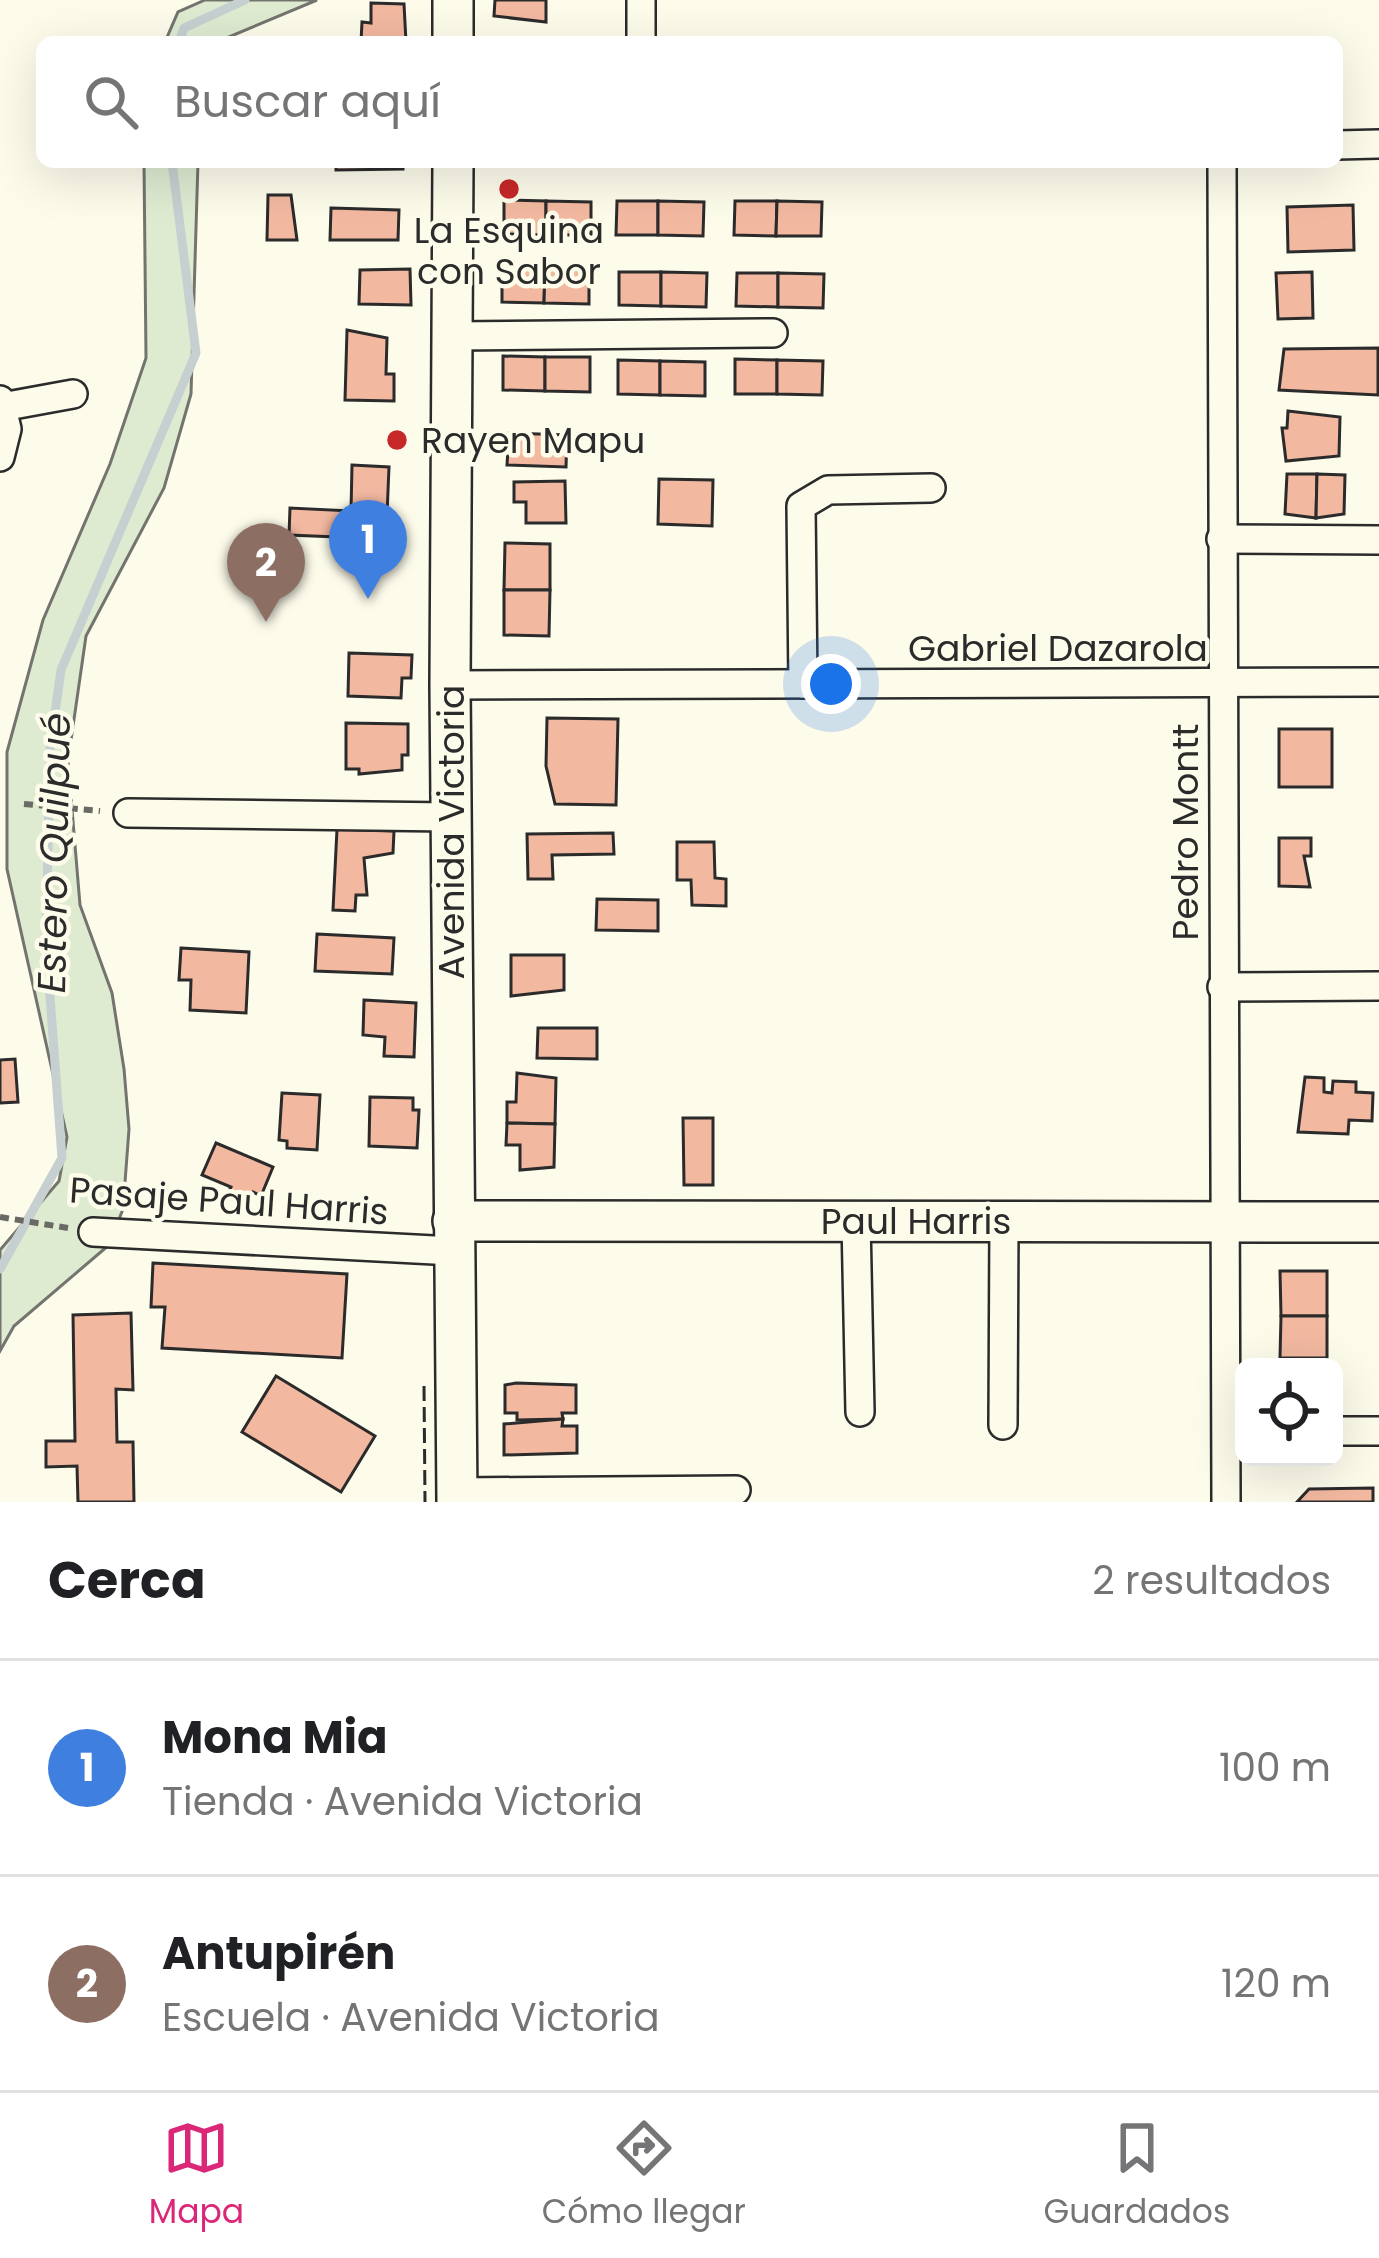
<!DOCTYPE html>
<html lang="es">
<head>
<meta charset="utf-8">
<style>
	body { margin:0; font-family:Poppins,sans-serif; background:#f6f6f6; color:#202124 }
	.controls { position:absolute; right:36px; bottom:36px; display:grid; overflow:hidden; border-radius:18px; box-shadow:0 12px 48px #0002 }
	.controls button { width:108px; height:108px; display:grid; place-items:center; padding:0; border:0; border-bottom:3px solid #e0e0e0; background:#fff; color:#202124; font:60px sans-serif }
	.you { position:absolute; left:831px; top:684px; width:42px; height:42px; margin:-30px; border:9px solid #fff; border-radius:50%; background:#1a73e8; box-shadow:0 0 0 18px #1a73e833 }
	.badge { display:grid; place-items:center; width:78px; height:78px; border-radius:50%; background:#db2777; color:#fff; font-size:39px; font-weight:700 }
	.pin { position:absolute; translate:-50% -99px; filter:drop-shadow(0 3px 6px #0008) }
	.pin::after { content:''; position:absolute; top:63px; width:42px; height:36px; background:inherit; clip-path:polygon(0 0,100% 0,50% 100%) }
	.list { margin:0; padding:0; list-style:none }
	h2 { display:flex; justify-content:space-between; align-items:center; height:156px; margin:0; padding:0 48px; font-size:51px }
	h2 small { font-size:39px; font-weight:400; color:#757577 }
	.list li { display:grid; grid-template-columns:78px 1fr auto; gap:36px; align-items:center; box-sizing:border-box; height:216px; padding:0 48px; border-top:3px solid #e0e0e0 }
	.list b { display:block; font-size:45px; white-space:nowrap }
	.list p { margin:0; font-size:39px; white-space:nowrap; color:#757577 }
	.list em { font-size:39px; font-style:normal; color:#757577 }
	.icon { flex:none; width:66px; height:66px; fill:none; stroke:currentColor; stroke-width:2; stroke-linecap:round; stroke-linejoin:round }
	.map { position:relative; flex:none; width:1379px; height:1502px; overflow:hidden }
	.search { position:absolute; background:#fff; box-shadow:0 12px 48px #0002; left:36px; right:36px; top:36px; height:132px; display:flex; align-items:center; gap:30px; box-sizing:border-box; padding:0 42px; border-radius:18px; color:#757577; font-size:45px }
	.sheet { height:588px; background:#fff }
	nav { display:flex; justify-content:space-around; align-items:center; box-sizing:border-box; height:168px; border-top:3px solid #e0e0e0; background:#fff; font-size:33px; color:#757577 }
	nav a { display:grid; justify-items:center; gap:6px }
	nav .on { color:#db2777 }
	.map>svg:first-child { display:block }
	.green { fill:#deebd1; stroke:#74746e; stroke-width:3 }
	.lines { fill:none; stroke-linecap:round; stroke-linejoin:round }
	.stream { stroke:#c7d0d0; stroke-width:9 }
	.building { fill:#f2b8a0; stroke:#2b2b2b; stroke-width:3 }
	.street-casing { stroke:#2b2b2b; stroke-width:32 }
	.secondary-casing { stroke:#2b2b2b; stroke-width:44 }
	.path { stroke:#6a6964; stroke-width:6; stroke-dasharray:9 6; stroke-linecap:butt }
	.street { stroke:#fdfbea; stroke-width:27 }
	.secondary { stroke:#fdfbea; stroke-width:39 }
	.fence { stroke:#2b2b2b; stroke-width:3; stroke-dasharray:15 6; stroke-linecap:butt }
	.poi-dot { fill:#c62828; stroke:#fdfbea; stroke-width:4.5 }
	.labels { text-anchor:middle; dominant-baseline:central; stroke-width:9; stroke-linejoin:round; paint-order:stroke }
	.poi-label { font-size:36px; fill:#2b2b2b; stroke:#fdfbea }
	.street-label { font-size:36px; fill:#2b2b2b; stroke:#fdfbea }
	.water-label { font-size:39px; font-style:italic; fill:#2b2b2b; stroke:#fdfbea }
</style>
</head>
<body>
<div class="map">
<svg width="1379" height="1502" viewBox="0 0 1379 1502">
	<rect width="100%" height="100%" fill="#fdfbea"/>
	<!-- green -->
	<g class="green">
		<path d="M205 0H317L217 42H165L178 12Z"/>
		<path d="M144 162H198L191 394 164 488 86 636 68 761 80 905 112 993 124 1069 129 1129 123 1209 109 1245 14 1326 0 1351V1250L59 1181 67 1137 7 869V752L43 620 110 464 146 358Z"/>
	</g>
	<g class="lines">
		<!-- stream -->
		<g class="stream">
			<path d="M179 42 184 28 245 0"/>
			<path d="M0 1269 62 1158 46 942 50 748 61 670 196 353 172 162"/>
		</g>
	</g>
	<!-- building -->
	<g class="building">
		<path d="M495 0H546V22L494 16Z"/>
		<path d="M371 3 404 4 406 42H361L362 22 371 23Z"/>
		<path d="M336 162H403V169L336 170Z"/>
		<path d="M268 195H291L297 240H267Z"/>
		<path d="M504 200 546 201V235L504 234Z"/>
		<path d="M546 201 591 202V235H546Z"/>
		<path d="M617 201H658V235H616Z"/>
		<path d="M658 201 704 202 703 236 658 235Z"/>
		<path d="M735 201H777L776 236 734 235Z"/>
		<path d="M777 201 822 202 821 236H776Z"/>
		<path d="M1353 205 1354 250 1288 252 1287 207Z"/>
		<path d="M331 208 399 210 398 240H330Z"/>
		<path d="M502 268 545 269 544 303 502 302Z"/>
		<path d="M410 269 411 305 359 304 360 270Z"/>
		<path d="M545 269 589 270V304L544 303Z"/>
		<path d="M619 272H661V306L619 305Z"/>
		<path d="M661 272 707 273 706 307 661 306Z"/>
		<path d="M1312 272 1313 318 1278 319 1276 273Z"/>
		<path d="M737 273H778V307L736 306Z"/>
		<path d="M778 273 824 274 823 308 778 307Z"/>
		<path d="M347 330 387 338 386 374H394V401L345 400Z"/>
		<path d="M1378 348V395L1279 390 1284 349Z"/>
		<path d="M503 356 545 357V391L503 390Z"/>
		<path d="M545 357H590V392L545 391Z"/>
		<path d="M735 359 777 360V394H735Z"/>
		<path d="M618 360 660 361V395L618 394Z"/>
		<path d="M777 360 823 361 822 395 777 394Z"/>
		<path d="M660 361 705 362V396L660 395Z"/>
		<path d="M1288 411 1340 417 1339 456 1286 461 1282 428H1287Z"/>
		<path d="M509 433 567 435 566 467 507 465Z"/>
		<path d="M352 465 389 467 386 539 289 535 290 508 351 511Z"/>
		<path d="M1287 474H1317L1316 518 1285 514Z"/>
		<path d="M1317 474 1345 475 1344 514 1316 518Z"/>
		<path d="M659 479 713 480 712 526 658 524Z"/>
		<path d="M565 481 566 523H526V502H514V482Z"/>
		<path d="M505 543 550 544V590H504Z"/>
		<path d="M504 590H550L549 636 504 635Z"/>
		<path d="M349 653 412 655 411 678H402L401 698 348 696Z"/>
		<path d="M547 718 618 719 616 805 555 804 546 766Z"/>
		<path d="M346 723 408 724V755H402V770L359 774V769H346Z"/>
		<rect x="1279" y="729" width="53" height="58"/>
		<path d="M337 829 394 831 393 853 364 858 367 895H356L355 911 333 910Z"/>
		<path d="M613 833 614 854 552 855 553 879H528L527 834Z"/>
		<path d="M1279 838H1311V856H1304L1310 887 1279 886Z"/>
		<path d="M677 842H714L715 878 726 879V906L692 905 691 880H677Z"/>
		<path d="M597 899 658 900V931L596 930Z"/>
		<path d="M317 934 394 938 392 974 315 971Z"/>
		<path d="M181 948 249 952 246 1013 190 1010 191 980H179Z"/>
		<path d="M511 955H564V990L511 996Z"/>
		<path d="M364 1000 416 1003 414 1057 384 1056 385 1037 363 1035Z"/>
		<path d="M538 1028H597V1059L537 1058Z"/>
		<path d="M15 1059 18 1102 0 1103V1060Z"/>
		<path d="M517 1073 556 1078 555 1124 507 1123V1102H516Z"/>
		<path d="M1305 1077 1324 1078V1092L1332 1093 1333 1081 1356 1082V1092L1373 1093 1372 1121 1349 1120 1348 1134 1298 1132Z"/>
		<path d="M282 1093 320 1095 317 1150 287 1148V1141L279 1140Z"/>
		<path d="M370 1097 413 1098V1110H419L417 1148 369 1146Z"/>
		<path d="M683 1118H713V1185H684Z"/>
		<path d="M507 1123 555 1124 554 1167 520 1170V1145H506Z"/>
		<path d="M216 1143 273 1167 261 1196 253 1192 247 1206 226 1197 231 1187 202 1175Z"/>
		<path d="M153 1263 347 1274 342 1358 162 1348 165 1307H151Z"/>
		<path d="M1280 1271H1327V1316H1281Z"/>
		<path d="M131 1313 133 1390 116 1389 117 1442H133L134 1502H78L77 1466 46 1467V1441H75L73 1315Z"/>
		<path d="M1281 1316H1327V1358H1280Z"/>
		<path d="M276 1376 375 1436 341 1492 242 1432Z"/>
		<path d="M516 1383 576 1385V1413H562L563 1419 517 1420V1413H505V1385Z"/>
		<path d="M563 1419 562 1426H577V1453L504 1455V1424Z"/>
		<path d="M1373 1488V1502H1297L1309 1489Z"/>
	</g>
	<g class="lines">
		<!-- street casing -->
		<g class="street-casing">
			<g id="street">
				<path d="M641 42V0"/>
				<path d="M1337 145 1379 144"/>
				<path d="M1222 162 1226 1502"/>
				<path d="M453 336 773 333"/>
				<path d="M0 400 7 429 0 457"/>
				<path d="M2 407 73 394"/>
				<path d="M1221 539 1379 540"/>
				<path d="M803 684 801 506 828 490 931 488"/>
				<path d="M450 685 1379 682"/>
				<path d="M128 813 450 817"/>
				<path d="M1222 987 1379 986"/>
				<path d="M856 1221 860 1412"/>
				<path d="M93 1232 453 1251"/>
				<path d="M1003 1425 1004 1221"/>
				<path d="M1334 1431H1379"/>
				<path d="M457 1492 736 1490"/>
			</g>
		</g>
		<!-- secondary casing -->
		<g class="secondary-casing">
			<g id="secondary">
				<path d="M453 0V42"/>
				<path d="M453 162 450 685 457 1502"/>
				<path d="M453 1221 1379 1222"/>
			</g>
		</g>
		<!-- path -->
		<g class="path">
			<path d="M24 804 100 811"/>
			<path d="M0 1217 68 1228"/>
		</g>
		<!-- street -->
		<use href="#street" class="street"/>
		<!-- secondary -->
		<use href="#secondary" class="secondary"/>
		<!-- fence -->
		<path class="fence" d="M424 1386 425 1502"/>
	</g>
	<!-- markers -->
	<g class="poi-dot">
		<circle cx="509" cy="189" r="12"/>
		<circle cx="397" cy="440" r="12"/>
	</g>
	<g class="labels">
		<!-- poi labels -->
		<g class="poi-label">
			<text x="509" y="230">La Esquina<tspan x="509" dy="41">con Sabor</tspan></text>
			<text x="421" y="440" text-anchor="start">Rayen Mapu</text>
		</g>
		<!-- street labels -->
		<g class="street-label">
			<text x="1058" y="648">Gabriel Dazarola</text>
			<text transform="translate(451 832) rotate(-90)">Avenida Victoria</text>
			<text transform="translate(1185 832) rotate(-90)">Pedro Montt</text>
			<text transform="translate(229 1201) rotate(4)">Pasaje Paul Harris</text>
			<text x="916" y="1221">Paul Harris</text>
		</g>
		<!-- water labels -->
		<g class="water-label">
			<text transform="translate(54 853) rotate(-89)">Estero Quilpué</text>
		</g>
	</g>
</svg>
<div class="controls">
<button><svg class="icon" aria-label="locate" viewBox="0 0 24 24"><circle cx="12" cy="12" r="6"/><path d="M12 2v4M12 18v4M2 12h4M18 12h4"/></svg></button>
</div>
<div class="you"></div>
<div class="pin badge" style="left:368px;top:599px;background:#3f7fe0">1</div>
<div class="pin badge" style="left:266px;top:622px;background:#8d6e63">2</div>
<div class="search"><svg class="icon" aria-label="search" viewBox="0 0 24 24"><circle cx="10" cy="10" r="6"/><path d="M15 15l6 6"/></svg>Buscar aquí</div>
</div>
<section class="sheet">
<h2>Cerca<small>2 resultados</small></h2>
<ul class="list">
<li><span class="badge" style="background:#3f7fe0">1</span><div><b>Mona Mia</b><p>Tienda · Avenida Victoria</p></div><em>100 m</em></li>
<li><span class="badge" style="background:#8d6e63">2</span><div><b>Antupirén</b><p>Escuela · Avenida Victoria</p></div><em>120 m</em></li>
</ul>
</section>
<nav>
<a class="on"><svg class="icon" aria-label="map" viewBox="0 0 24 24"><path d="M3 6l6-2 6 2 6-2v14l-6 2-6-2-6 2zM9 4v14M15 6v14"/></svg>Mapa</a>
<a><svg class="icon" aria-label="directions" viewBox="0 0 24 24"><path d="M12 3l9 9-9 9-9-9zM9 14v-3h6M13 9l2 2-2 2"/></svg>Cómo llegar</a>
<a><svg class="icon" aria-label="saved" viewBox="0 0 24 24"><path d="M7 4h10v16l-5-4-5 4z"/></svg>Guardados</a>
</nav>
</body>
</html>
